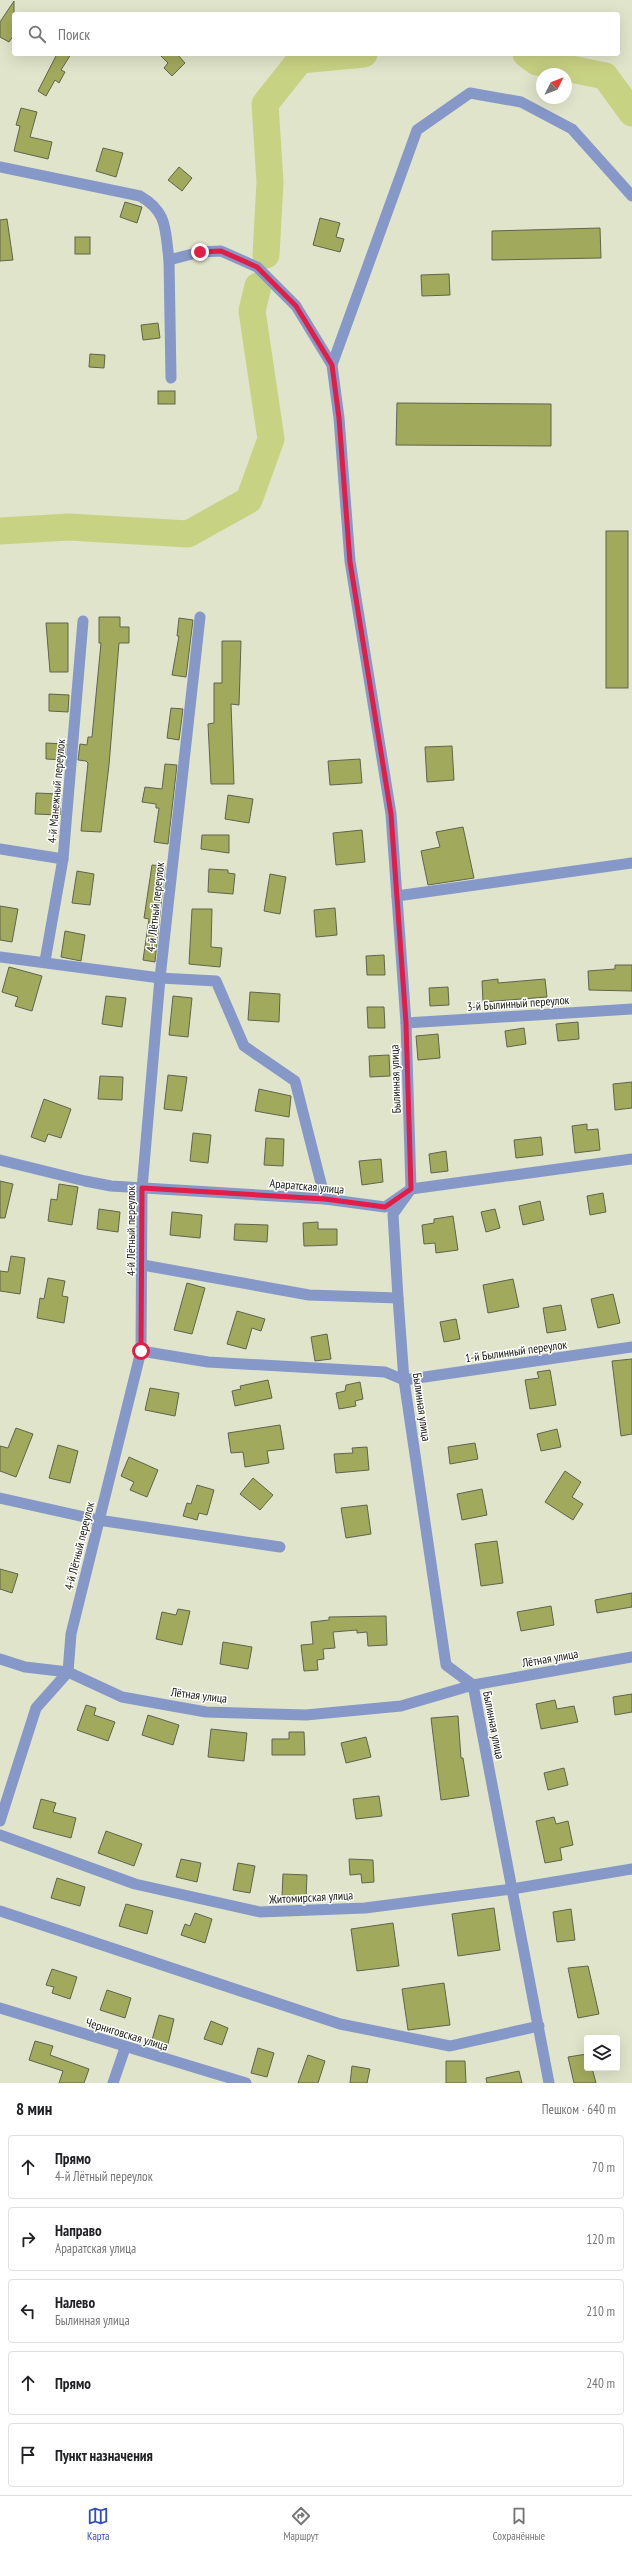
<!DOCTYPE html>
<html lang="ru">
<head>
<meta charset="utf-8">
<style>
	body { margin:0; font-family:"PT Sans Narrow",sans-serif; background:#f2f2f2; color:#202124 }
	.controls { position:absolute; right:12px; bottom:12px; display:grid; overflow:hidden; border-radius:4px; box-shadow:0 4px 16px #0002 }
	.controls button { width:36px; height:36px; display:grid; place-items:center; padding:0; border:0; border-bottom:1px solid #e0e0e0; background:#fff; color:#202124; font:20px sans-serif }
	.compass { position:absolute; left:536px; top:68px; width:36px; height:36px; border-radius:50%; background:#fff; box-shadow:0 4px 16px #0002; rotate:48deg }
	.stop { position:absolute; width:12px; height:12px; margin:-9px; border:3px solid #e11d48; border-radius:50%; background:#fff }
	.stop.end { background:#e11d48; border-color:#fff; box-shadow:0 1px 4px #0008 }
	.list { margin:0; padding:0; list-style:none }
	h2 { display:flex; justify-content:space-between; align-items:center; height:52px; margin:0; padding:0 16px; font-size:17px }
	h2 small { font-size:13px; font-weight:400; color:#757577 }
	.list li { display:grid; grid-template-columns:26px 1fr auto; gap:12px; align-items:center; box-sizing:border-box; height:64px; margin:0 8px 8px; padding:0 8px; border:1px solid #e0e0e0; border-radius:4px }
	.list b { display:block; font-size:15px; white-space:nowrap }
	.list p { margin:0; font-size:13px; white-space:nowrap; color:#757577 }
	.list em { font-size:13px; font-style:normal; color:#757577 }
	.icon { flex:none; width:22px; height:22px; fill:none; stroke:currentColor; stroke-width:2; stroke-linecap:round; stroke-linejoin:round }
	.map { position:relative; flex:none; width:632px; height:2083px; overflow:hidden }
	.search { position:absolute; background:#fff; box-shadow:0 4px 16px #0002; left:12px; right:12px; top:12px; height:44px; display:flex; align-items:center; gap:10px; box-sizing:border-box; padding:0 14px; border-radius:4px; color:#757577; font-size:15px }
	.sheet { height:412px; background:#fff }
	nav { display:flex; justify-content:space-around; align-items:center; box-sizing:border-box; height:56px; border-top:1px solid #e0e0e0; background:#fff; font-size:11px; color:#757577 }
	nav a { display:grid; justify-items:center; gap:2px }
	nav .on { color:#324dbe }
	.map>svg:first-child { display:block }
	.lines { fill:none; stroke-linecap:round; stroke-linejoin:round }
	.river { stroke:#c8d283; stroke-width:27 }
	.building { fill:#a0a95c; stroke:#60644d }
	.minor { stroke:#8698c7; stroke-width:11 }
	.route { stroke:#e11d48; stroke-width:5 }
	.labels { text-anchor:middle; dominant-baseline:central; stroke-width:3; stroke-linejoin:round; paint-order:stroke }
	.street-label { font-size:12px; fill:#15170e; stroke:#fff }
</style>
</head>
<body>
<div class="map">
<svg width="632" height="2083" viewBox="0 0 632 2083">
	<rect width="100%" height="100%" fill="#e0e4ca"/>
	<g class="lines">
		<!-- river -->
		<g class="river">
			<path d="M526 54 537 62 605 76 632 113"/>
			<path d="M266 255 270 182 265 104 300 60 364 54"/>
			<path d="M0 531 69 527 188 534 249 500 271 439 252 311 258 286"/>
		</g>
	</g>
	<!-- building -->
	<g class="building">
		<path d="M14 1V35L9 42 0 37V22Z"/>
		<path d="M57 54H71L61 70 65 72 59 83 55 80 46 96 38 91Z"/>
		<path d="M159 54H177L185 63 172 76 164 68 168 63Z"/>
		<path d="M21 108 37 112 30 137 52 142 48 159 14 151 20 126 16 125Z"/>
		<path d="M103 148 123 153 116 177 96 171Z"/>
		<path d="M179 167 192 178 182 191 168 180Z"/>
		<path d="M125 202 142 207 137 223 120 217Z"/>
		<path d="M320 218 340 223 336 237 344 239 340 252 313 245Z"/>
		<path d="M7 219 13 260 0 261V220Z"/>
		<path d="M600 228 601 258 492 260V231Z"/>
		<rect x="75" y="237" width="15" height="17"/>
		<path d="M449 274 450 295 422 296 421 275Z"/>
		<path d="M158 323 160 338 143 340 141 325Z"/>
		<path d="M90 354 105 355 104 368 89 367Z"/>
		<rect x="158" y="391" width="17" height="13"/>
		<path d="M397 403 551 404V446L396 445Z"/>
		<rect x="606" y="531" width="22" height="157"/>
		<path d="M99 617H120V627H129V643H119L109 765 101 832 81 831 88 763 86 761 78 760 80 744 87 745 88 737H92L101 643H99Z"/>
		<path d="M179 618 193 620 186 677 172 675 179 636H177Z"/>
		<path d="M46 623H68V672H50Z"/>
		<path d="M222 641H241L239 705 231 704 234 784H211L208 724 214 723V683H222Z"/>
		<path d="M49 694 69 695 68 712 49 711Z"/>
		<path d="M171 708 183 709 179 740 167 738Z"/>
		<path d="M46 743 66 744 64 760 46 759Z"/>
		<path d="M452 746 454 780 427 782 425 747Z"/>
		<path d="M360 759 362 783 330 785 328 761Z"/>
		<path d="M165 764 177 765 168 844 154 842 159 808H156V804L142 802 145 787 162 789Z"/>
		<path d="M36 793 61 794 60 815 35 814Z"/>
		<path d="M228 795 253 799 249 823 225 819Z"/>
		<path d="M463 827 474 878 428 885 421 851 440 847 436 832Z"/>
		<path d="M362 830 365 862 336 865 333 833Z"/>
		<path d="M202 835H229V853L201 849Z"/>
		<path d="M152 865 165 866 155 962 143 960 149 919 144 918Z"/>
		<path d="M209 869 228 870V873L235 874 233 894 208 892Z"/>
		<path d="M77 871 94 874 90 905 72 903Z"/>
		<path d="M270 874 286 877 280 914 264 911Z"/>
		<path d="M0 906 18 909 12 942 0 940Z"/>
		<path d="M335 908 337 935 316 937 314 910Z"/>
		<path d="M192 909H212L211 947 222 948 220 967 189 964Z"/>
		<path d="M65 931 85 935 81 961 61 957Z"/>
		<path d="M384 955 385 975H367L366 956Z"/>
		<path d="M615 965H632V991L589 990 588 971 615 969Z"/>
		<path d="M9 967 42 976 32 1011 15 1006 18 997 2 992Z"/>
		<path d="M498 979V983L545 979 547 997 483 1002 482 981Z"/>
		<path d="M448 987 449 1005 430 1006 429 988Z"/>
		<path d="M250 992 280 994 279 1022 248 1020Z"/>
		<path d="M106 996 126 998 122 1027 102 1024Z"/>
		<path d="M173 996 192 998 188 1037 169 1035Z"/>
		<path d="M367 1007H384L385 1028H368Z"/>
		<path d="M578 1022 579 1039 558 1041 556 1024Z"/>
		<path d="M524 1028 526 1044 507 1047 505 1031Z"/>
		<path d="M438 1034 440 1058 418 1060 416 1036Z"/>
		<path d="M389 1055 390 1076 370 1077 369 1056Z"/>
		<path d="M168 1075 187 1077 182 1111 164 1109Z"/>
		<path d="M100 1076 123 1077 122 1100 98 1099Z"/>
		<path d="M632 1082V1108L615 1110 613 1084Z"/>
		<path d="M259 1089 291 1096 289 1117 255 1111Z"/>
		<path d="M44 1099 71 1109 61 1138 48 1134 45 1142 31 1137Z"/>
		<path d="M587 1124V1130L598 1129 600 1150 575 1153 572 1126Z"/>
		<path d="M193 1133 211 1135 208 1163 190 1161Z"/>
		<path d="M541 1137 543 1155 516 1158 514 1140Z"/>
		<path d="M266 1138 284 1139 283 1166 264 1165Z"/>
		<path d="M446 1151 448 1171 431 1173 429 1154Z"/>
		<path d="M381 1159 383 1182 362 1185 359 1161Z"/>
		<path d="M0 1181 13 1184 5 1218H0Z"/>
		<path d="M59 1184 78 1187 72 1225 48 1221 51 1199 57 1200Z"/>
		<path d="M603 1193 606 1212 590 1215 587 1196Z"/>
		<path d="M540 1201 544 1220 523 1225 519 1206Z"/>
		<path d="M99 1209 120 1212 118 1232 97 1229Z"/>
		<path d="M495 1209 500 1228 486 1232 481 1212Z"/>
		<path d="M172 1212 202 1215 200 1238 170 1235Z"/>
		<path d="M453 1216 458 1250 436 1253 435 1243 424 1244 422 1225 434 1223V1219Z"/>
		<path d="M318 1222V1229H337V1245L304 1246 303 1223Z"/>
		<path d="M235 1224 268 1225 267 1242 234 1240Z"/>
		<path d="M11 1256 25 1258 20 1294 0 1291V1271L8 1272Z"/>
		<path d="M48 1278 65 1281 62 1296 68 1297 64 1323 37 1318 40 1298 44 1299Z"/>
		<path d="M513 1279 519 1307 488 1313 483 1285Z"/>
		<path d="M187 1283 205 1288 192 1334 174 1330Z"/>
		<path d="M613 1294 620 1323 598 1328 591 1299Z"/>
		<path d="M561 1305 566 1330 547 1333 543 1308Z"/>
		<path d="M237 1311 265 1319 261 1331 252 1328 246 1349 227 1344Z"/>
		<path d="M456 1319 460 1339 444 1342 440 1322Z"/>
		<path d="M327 1334 331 1359 315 1361 311 1337Z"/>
		<path d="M632 1359V1434L621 1436 612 1361Z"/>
		<path d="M550 1370 556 1405 530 1409 525 1380 539 1378 537 1372Z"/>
		<path d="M268 1380 272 1398 235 1406 232 1391 241 1389 240 1386Z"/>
		<path d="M360 1382 363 1399 355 1401 356 1406 339 1409 336 1393 345 1391 346 1385Z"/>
		<path d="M150 1388 179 1393 175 1416 145 1410Z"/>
		<path d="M280 1425 284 1449 267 1451 269 1463 245 1467 243 1452 231 1453 228 1433Z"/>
		<path d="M16 1428 33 1434 16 1477 0 1471V1446L8 1448Z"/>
		<path d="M557 1429 561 1447 541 1451 537 1434Z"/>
		<path d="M475 1443 478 1459 450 1464 448 1447Z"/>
		<path d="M58 1445 78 1451 70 1483 49 1478Z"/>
		<path d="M367 1447 369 1470 336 1473 334 1454 353 1453 352 1448Z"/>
		<path d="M129 1457 158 1470 147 1497 130 1490 134 1482 121 1476Z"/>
		<path d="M565 1471 581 1482 572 1497 583 1504 573 1520 545 1502Z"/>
		<path d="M253 1478 273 1495 260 1510 240 1494Z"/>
		<path d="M197 1485 214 1490 207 1515 199 1513 197 1520 183 1516 187 1503 191 1504Z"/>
		<path d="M482 1489 487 1515 462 1520 457 1494Z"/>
		<path d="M367 1505 371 1534 346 1538 341 1508Z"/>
		<path d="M497 1541 503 1583 481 1586 475 1544Z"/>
		<path d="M0 1569 18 1574 12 1593 0 1589Z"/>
		<path d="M632 1593V1607L597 1613 595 1600Z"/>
		<path d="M551 1606 554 1625 521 1631 517 1612Z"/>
		<path d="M178 1609 190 1611 182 1645 156 1639 162 1612 176 1615Z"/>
		<path d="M386 1616 387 1645 368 1646 367 1632 357 1633V1630L333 1632 335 1648 323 1649 324 1659 317 1660 318 1670 304 1671 301 1645 313 1644 311 1622 329 1620V1617Z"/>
		<path d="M223 1642 252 1647 248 1669 220 1664Z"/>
		<path d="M632 1694V1712L615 1715 613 1697Z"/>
		<path d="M555 1700 557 1709 574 1706 578 1722 541 1729 536 1704Z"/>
		<path d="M86 1705 96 1708 94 1715 115 1722 108 1741 77 1730Z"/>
		<path d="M148 1715 179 1725 173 1745 142 1735Z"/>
		<path d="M458 1716 461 1758H463L469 1796 441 1800 431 1718Z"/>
		<path d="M211 1729 247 1733 244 1761 208 1757Z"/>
		<path d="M289 1732H304L305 1755H272V1739H289Z"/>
		<path d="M366 1737 371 1757 346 1763 341 1743Z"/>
		<path d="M564 1768 568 1785 548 1790 544 1773Z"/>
		<path d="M379 1796 382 1816 356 1819 353 1799Z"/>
		<path d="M41 1799 56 1803 53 1812 76 1818 71 1838 33 1828Z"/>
		<path d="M554 1817 556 1824 568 1821 573 1845 560 1848 562 1860 545 1863 536 1821Z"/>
		<path d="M106 1831 142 1844 134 1866 98 1853Z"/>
		<path d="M181 1859 201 1863 197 1882 176 1877Z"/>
		<path d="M349 1859 373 1860 374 1882 362 1883 361 1874 350 1875Z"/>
		<path d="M238 1863 255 1866 250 1893 233 1890Z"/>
		<path d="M283 1874 307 1875 306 1898 282 1897Z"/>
		<path d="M57 1878 85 1887 80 1906 51 1898Z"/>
		<path d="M126 1904 153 1911 147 1934 119 1926Z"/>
		<path d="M494 1908 500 1950 458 1956 452 1914Z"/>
		<path d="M571 1909 575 1940 557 1942 553 1912Z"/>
		<path d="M195 1913 212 1919 205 1943 181 1935 185 1924 190 1926Z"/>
		<path d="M393 1923 399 1966 357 1971 351 1929Z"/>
		<path d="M588 1966 599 2014 578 2018 568 1968Z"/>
		<path d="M52 1969 77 1977 70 1999 52 1993 54 1987 46 1985Z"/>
		<path d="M444 1983 450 2025 408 2030 402 1989Z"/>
		<path d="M107 1990 131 1998 125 2018 100 2010Z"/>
		<path d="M159 2015 174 2019 168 2044 152 2040Z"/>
		<path d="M211 2021 228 2028 222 2045 204 2039Z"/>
		<path d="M35 2041 53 2046 50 2055 89 2069 84 2083H59L63 2071 29 2060Z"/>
		<path d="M258 2048 274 2053 267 2077 251 2073Z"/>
		<path d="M587 2054V2068H592L596 2083H574L568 2057Z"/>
		<path d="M308 2055 325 2061 318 2083H298Z"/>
		<path d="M446 2061H465L466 2083H446Z"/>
		<path d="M352 2066 370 2069 367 2083H350Z"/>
		<path d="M519 2071 522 2083H487L486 2078Z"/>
	</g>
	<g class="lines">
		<!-- minor -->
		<g class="minor">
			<path d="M0 167 140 196C168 212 165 230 169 260L200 252 221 251 257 267 296 306 332 365 339 418 350 561 391 814 406 1023 411 1189 393 1214 398 1298 404 1380 446 1665 473 1685 549 2083"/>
			<path d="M169 260 171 378"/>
			<path d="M332 365 417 130 470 93 521 102 572 129 632 196"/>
			<path d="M0 849 63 859"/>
			<path d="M397 896 632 863"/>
			<path d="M0 957 160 978 216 981 244 1046 295 1081 325 1199"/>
			<path d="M45 961 63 859 83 621"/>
			<path d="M406 1023 632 1009"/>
			<path d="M0 1160 85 1181 111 1186 325 1199 385 1207 411 1189 632 1159"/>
			<path d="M143 1265 309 1295 398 1298"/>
			<path d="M141 1351 208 1362 385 1372 404 1380 632 1347"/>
			<path d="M0 1498 98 1520 280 1547"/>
			<path d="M0 1659 25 1667 68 1672 122 1697 206 1712 306 1715 401 1706 473 1685 632 1657"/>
			<path d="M0 1821 36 1708 68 1672 71 1634 141 1351 142 1189 160 978 200 617"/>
			<path d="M0 1835 135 1884 260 1912 365 1908 512 1889 632 1869"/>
			<path d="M0 1911 340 2024 450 2046 539 2026"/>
			<path d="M0 2008 246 2083"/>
			<path d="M113 2083 125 2048"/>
		</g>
	</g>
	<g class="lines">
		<!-- route -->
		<path class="route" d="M141 1351 142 1188 325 1199 385 1207 411 1189 406 1023 391 814 350 562 339 418 332 365 296 306 257 267 221 251 200 252"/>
	</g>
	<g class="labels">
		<!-- street labels -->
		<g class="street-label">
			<text transform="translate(56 791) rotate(-85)">4-й Манежный переулок</text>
			<text transform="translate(155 907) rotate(-84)">4-й Лётный переулок</text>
			<text transform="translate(518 1003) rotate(-4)">3-й Былинный переулок</text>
			<text transform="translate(395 1079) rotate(-92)">Былинная улица</text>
			<text transform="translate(307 1186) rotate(5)">Араратская улица</text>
			<text transform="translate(130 1231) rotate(-90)">4-й Лётный переулок</text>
			<text transform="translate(516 1351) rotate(-8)">1-й Былинный переулок</text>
			<text transform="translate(422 1407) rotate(82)">Былинная улица</text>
			<text transform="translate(79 1546) rotate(-76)">4-й Лётный переулок</text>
			<text transform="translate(550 1658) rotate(-10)">Лётная улица</text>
			<text transform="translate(199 1695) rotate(7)">Лётная улица</text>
			<text transform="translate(494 1725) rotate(79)">Былинная улица</text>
			<text transform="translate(311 1897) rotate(-3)">Житомирская улица</text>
			<text transform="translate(127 2034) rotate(17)">Черниговская улица</text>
		</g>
	</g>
</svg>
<div class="controls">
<button><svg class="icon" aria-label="layers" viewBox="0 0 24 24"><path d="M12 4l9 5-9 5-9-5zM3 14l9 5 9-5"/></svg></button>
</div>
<svg class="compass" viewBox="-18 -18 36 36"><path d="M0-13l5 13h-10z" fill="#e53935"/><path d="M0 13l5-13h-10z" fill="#757577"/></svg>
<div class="stop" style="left:141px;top:1351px"></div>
<div class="stop end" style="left:200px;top:252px"></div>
<div class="search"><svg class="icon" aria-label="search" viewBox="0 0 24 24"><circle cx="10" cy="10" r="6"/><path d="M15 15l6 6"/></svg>Поиск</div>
</div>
<section class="sheet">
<h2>8 мин<small>Пешком · 640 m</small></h2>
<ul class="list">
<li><svg class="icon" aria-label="ahead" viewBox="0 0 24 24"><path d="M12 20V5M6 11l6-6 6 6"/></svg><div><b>Прямо</b><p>4-й Лётный переулок</p></div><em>70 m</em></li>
<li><svg class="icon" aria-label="right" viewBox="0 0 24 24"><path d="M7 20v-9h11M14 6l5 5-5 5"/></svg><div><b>Направо</b><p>Араратская улица</p></div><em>120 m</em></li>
<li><svg class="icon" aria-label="left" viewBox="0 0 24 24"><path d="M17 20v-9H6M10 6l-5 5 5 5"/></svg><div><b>Налево</b><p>Былинная улица</p></div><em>210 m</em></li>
<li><svg class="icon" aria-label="ahead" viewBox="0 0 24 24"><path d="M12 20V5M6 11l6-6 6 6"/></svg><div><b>Прямо</b></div><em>240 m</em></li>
<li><svg class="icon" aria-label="arrive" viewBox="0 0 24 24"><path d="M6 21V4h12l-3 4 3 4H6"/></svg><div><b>Пункт назначения</b></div></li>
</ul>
</section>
<nav>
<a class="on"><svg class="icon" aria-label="map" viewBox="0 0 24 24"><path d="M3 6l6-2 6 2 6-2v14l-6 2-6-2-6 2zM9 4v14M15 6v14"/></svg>Карта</a>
<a><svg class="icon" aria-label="directions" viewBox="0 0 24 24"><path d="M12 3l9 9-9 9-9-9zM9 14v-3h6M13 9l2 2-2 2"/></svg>Маршрут</a>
<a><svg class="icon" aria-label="saved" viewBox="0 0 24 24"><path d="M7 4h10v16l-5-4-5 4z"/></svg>Сохранённые</a>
</nav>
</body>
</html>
